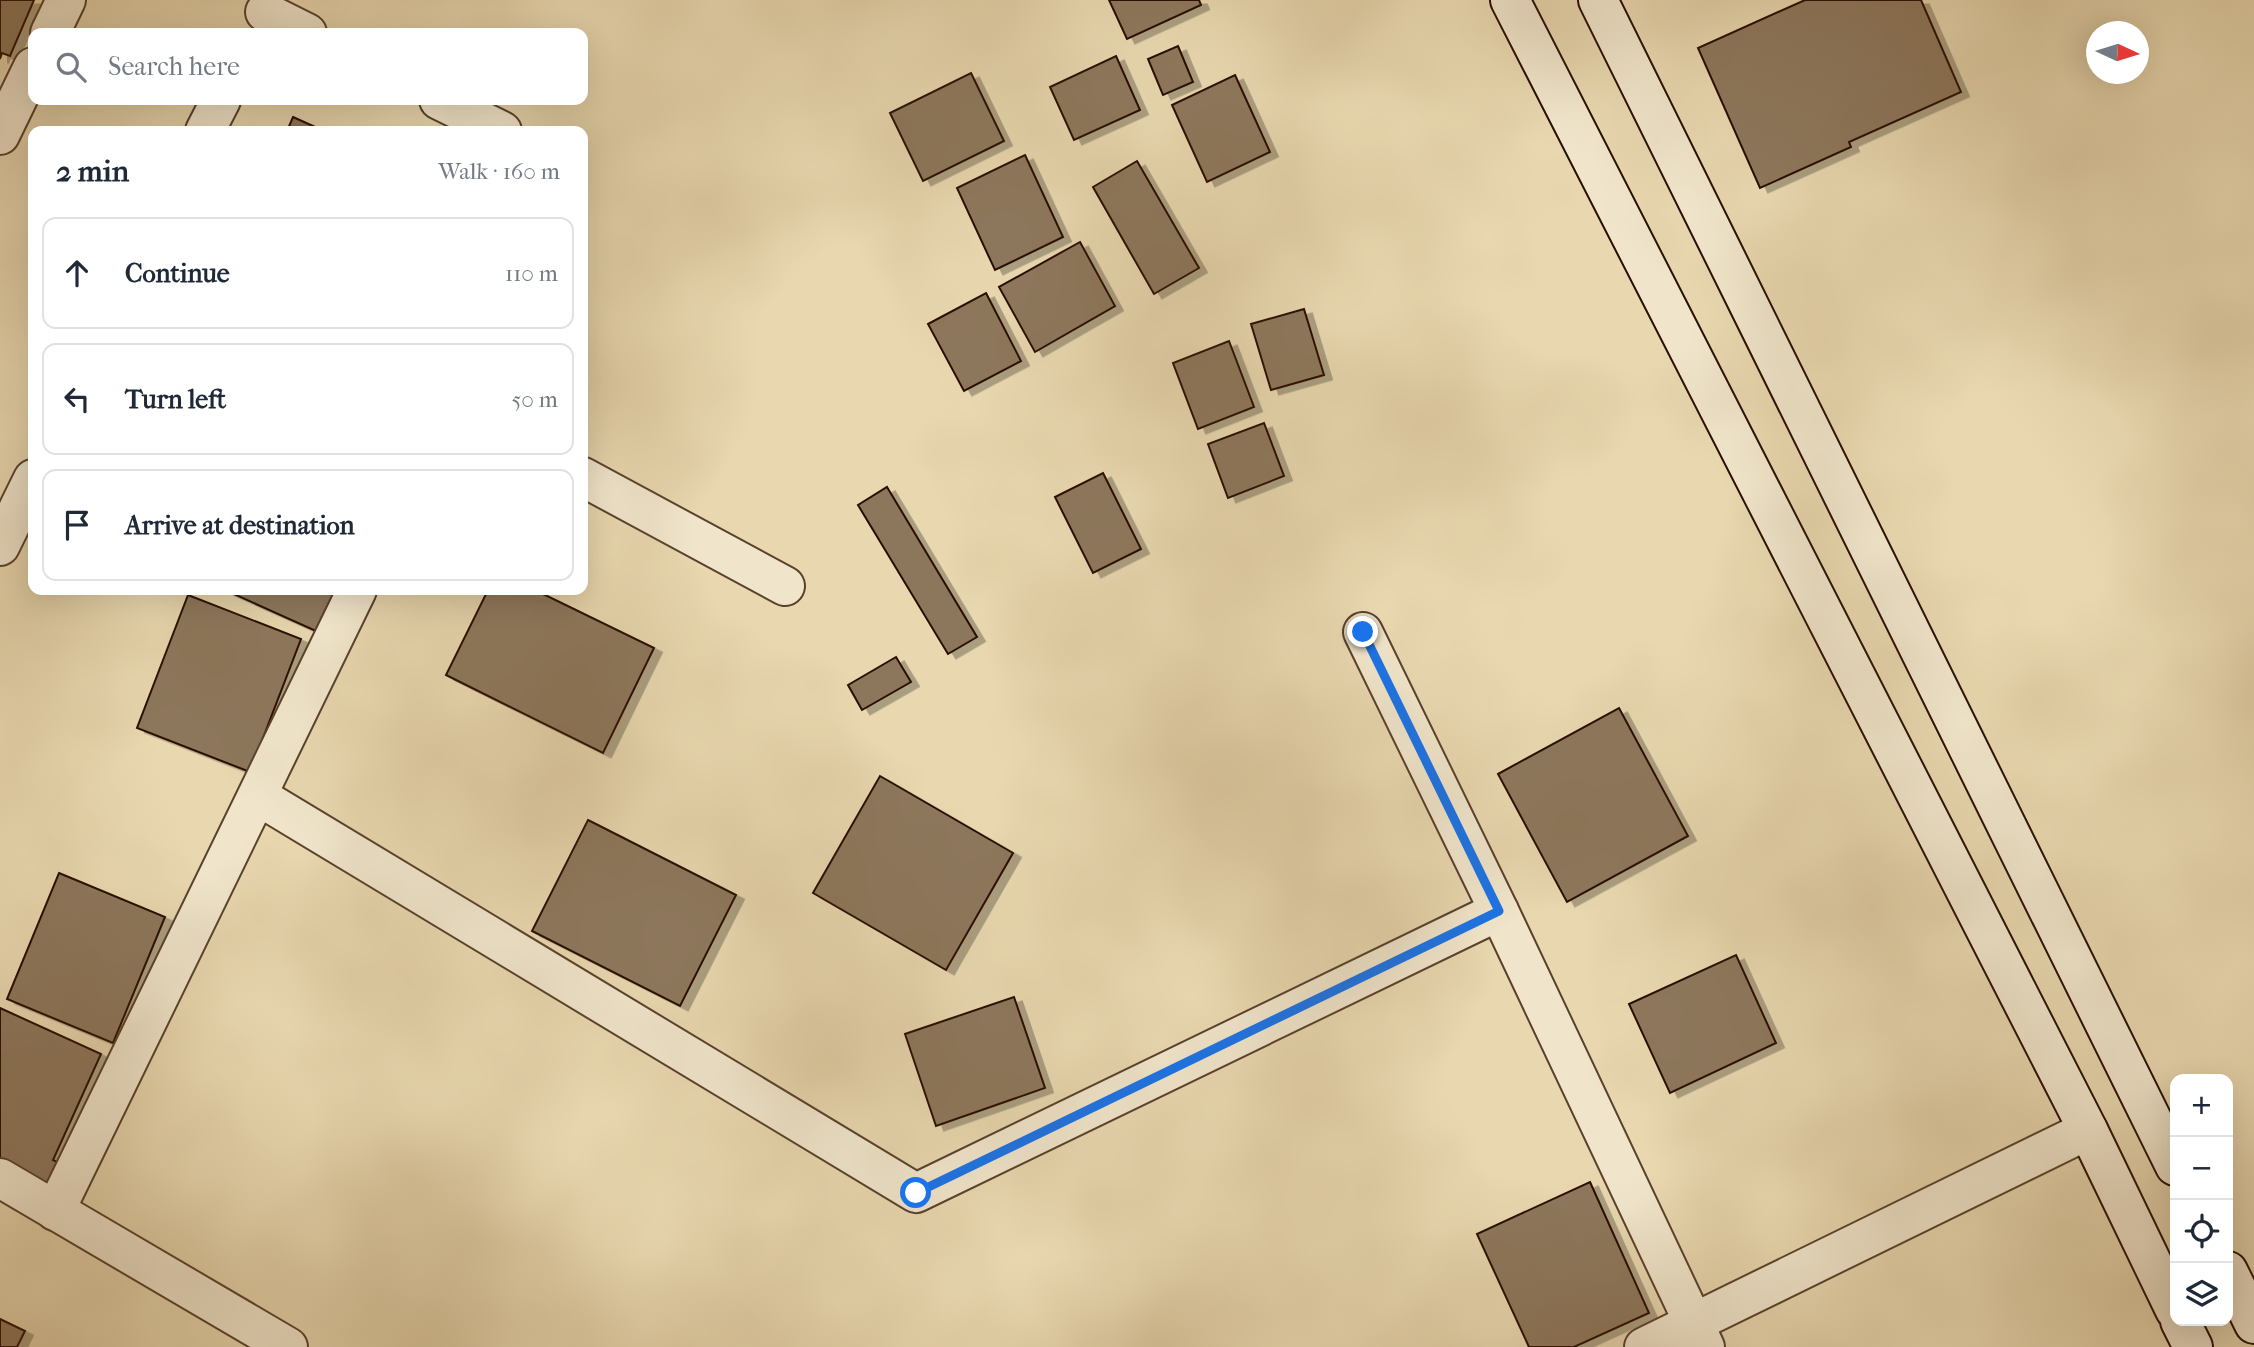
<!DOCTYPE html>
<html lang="en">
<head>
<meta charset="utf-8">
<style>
	body { margin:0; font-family:"IM FELL French Canon",serif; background:#f6f6f7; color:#1f2937 }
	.controls { position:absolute; right:21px; bottom:21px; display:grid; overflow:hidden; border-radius:14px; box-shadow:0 7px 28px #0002 }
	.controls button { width:63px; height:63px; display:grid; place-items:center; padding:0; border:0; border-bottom:2px solid #e0e1e3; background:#fff; color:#1f2937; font:35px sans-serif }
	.compass { position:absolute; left:2086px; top:21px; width:63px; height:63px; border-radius:50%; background:#fff; box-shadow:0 7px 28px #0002; rotate:94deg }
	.stop { position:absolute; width:21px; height:21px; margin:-16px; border:5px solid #1a73e8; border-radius:50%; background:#fff }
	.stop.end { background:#1a73e8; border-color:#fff; box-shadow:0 2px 7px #0008 }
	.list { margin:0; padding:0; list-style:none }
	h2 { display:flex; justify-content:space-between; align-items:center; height:91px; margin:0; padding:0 28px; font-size:30px }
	h2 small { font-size:23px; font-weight:400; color:#747a83 }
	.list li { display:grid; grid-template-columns:46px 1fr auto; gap:21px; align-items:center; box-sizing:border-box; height:112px; margin:0 14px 14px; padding:0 14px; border:2px solid #e0e1e3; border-radius:14px }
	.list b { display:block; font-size:26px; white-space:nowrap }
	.list em { font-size:23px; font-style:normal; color:#747a83 }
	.icon { flex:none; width:38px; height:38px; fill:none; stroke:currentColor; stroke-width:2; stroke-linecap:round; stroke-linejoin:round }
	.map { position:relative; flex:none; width:2254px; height:1347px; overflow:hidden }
	.search { position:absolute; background:#fff; box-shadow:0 7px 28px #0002; left:28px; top:28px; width:560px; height:77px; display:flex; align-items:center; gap:18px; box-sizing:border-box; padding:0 24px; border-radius:14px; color:#747a83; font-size:26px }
	.panel { position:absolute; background:#fff; box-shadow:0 7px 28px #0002; left:28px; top:126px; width:560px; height:469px; border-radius:14px }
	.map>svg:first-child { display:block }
	.building { fill:#8d775b; stroke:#2a0f00; stroke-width:2; filter:url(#shadow) }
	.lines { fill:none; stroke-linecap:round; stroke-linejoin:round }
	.street-casing { stroke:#5a412c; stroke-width:42 }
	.secondary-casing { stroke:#2a0f00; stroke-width:42 }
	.street { stroke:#f0e5cb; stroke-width:38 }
	.secondary { stroke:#f0e5cb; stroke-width:38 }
	.route { stroke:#1a73e8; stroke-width:9 }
</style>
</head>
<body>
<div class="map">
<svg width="2254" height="1347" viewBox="0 0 2254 1347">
	<defs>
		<filter id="shadow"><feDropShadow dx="8" dy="4.5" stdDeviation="0" flood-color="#0004"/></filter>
	</defs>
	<rect width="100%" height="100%" fill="#e8d7af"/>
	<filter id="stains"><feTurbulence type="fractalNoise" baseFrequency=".00286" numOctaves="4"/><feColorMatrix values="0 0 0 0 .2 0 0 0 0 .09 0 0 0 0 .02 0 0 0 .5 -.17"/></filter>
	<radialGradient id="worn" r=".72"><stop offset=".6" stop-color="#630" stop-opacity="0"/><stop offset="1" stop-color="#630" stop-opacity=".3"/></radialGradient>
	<!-- building -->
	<g class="building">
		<path d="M0 0H34L10 56 2 53 0 59Z"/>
		<path d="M1109 0H1199L1201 5 1127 39Z"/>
		<path d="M1805 0H1921L1961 92 1849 142 1851 147 1760 188 1698 48Z"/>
		<path d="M1178 46 1193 82 1163 95 1148 59Z"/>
		<path d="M1116 56 1140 110 1074 140 1050 87Z"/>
		<path d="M971 73 1004 141 923 181 890 113Z"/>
		<path d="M1235 75 1270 152 1207 182 1172 105Z"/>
		<path d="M293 117 324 131H287Z"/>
		<path d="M1025 155 1063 237 995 270 957 188Z"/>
		<path d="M1137 161 1199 268 1154 294 1093 187Z"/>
		<path d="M1080 242 1115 306 1035 352 999 287Z"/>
		<path d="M986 293 1021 361 964 391 928 324Z"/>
		<path d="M1304 309 1324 375 1271 390 1251 324Z"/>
		<path d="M1229 341 1254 407 1198 429 1173 363Z"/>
		<path d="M1264 423 1284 476 1228 498 1208 444Z"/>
		<path d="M1103 473 1141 549 1093 573 1055 497Z"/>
		<path d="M887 487 977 637 948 654 858 505Z"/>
		<path d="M225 590H337L318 632Z"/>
		<path d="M488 590H535L654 648 603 753 446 675Z"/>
		<path d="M188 595 301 639 250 772 137 728Z"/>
		<path d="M896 657 911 682 862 710 848 685Z"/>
		<path d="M1619 708 1688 836 1567 902 1498 774Z"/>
		<path d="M880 776 1013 853 946 970 813 893Z"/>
		<path d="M588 820 736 895 680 1006 532 931Z"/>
		<path d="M59 873 165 917 113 1043 7 999Z"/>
		<path d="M1736 955 1776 1043 1670 1093 1629 1004Z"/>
		<path d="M1014 997 1045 1088 936 1126 905 1034Z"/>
		<path d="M0 1008 101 1054 53 1160 67 1167 57 1188 0 1162Z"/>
		<path d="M1590 1182 1649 1313 1574 1347H1529L1477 1234Z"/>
		<path d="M0 1319 25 1331 17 1347H0Z"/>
	</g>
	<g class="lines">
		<!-- street casing -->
		<g class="street-casing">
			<g id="street">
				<path d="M265 12 307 33"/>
				<path d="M50 33 66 0"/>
				<path d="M439 100 502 131"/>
				<path d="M205 131 221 100"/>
				<path d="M0 135 33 67"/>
				<path d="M583 477 785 586"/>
				<path d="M0 546 33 479"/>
				<path d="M1363 632 1499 911 1705 1347"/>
				<path d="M258 796 916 1193 1499 911"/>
				<path d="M0 1178 288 1347"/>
				<path d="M55 1211 357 590"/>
				<path d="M1644 1347 2088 1130"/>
			</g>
		</g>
		<!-- secondary casing -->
		<g class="secondary-casing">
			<g id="secondary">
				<path d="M1510 0 2088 1130 2175 1310"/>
				<path d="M1598 0 2175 1166"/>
				<path d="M2228 1271 2254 1324"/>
				<path d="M2180 1321 2193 1347"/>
			</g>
		</g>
		<!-- street -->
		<use href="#street" class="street"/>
		<!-- secondary -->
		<use href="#secondary" class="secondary"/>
	</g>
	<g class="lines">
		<!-- route -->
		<path class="route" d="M916 1193 1499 911 1363 632"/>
	</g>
	<rect width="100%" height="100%" filter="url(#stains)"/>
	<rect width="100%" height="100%" fill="url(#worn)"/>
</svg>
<div class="controls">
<button>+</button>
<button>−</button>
<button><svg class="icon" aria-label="locate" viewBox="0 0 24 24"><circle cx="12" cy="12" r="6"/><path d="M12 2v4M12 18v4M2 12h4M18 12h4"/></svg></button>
<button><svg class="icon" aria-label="layers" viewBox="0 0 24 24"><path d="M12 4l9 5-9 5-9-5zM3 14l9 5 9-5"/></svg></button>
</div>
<svg class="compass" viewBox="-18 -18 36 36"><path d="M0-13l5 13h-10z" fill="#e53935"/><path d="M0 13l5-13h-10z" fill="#747a83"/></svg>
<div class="stop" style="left:916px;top:1193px"></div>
<div class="stop end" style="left:1363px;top:632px"></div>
<div class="search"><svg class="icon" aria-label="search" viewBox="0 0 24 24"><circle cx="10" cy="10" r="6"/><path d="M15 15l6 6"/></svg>Search here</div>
<section class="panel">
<h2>2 min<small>Walk · 160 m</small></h2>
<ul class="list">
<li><svg class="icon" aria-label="ahead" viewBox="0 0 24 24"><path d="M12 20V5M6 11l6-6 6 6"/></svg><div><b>Continue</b></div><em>110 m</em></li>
<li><svg class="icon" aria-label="left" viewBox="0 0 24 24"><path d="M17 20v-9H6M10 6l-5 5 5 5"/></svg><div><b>Turn left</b></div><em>50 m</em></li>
<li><svg class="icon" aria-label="arrive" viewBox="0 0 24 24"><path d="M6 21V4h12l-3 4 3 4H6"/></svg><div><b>Arrive at destination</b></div></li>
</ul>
</section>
</div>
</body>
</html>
